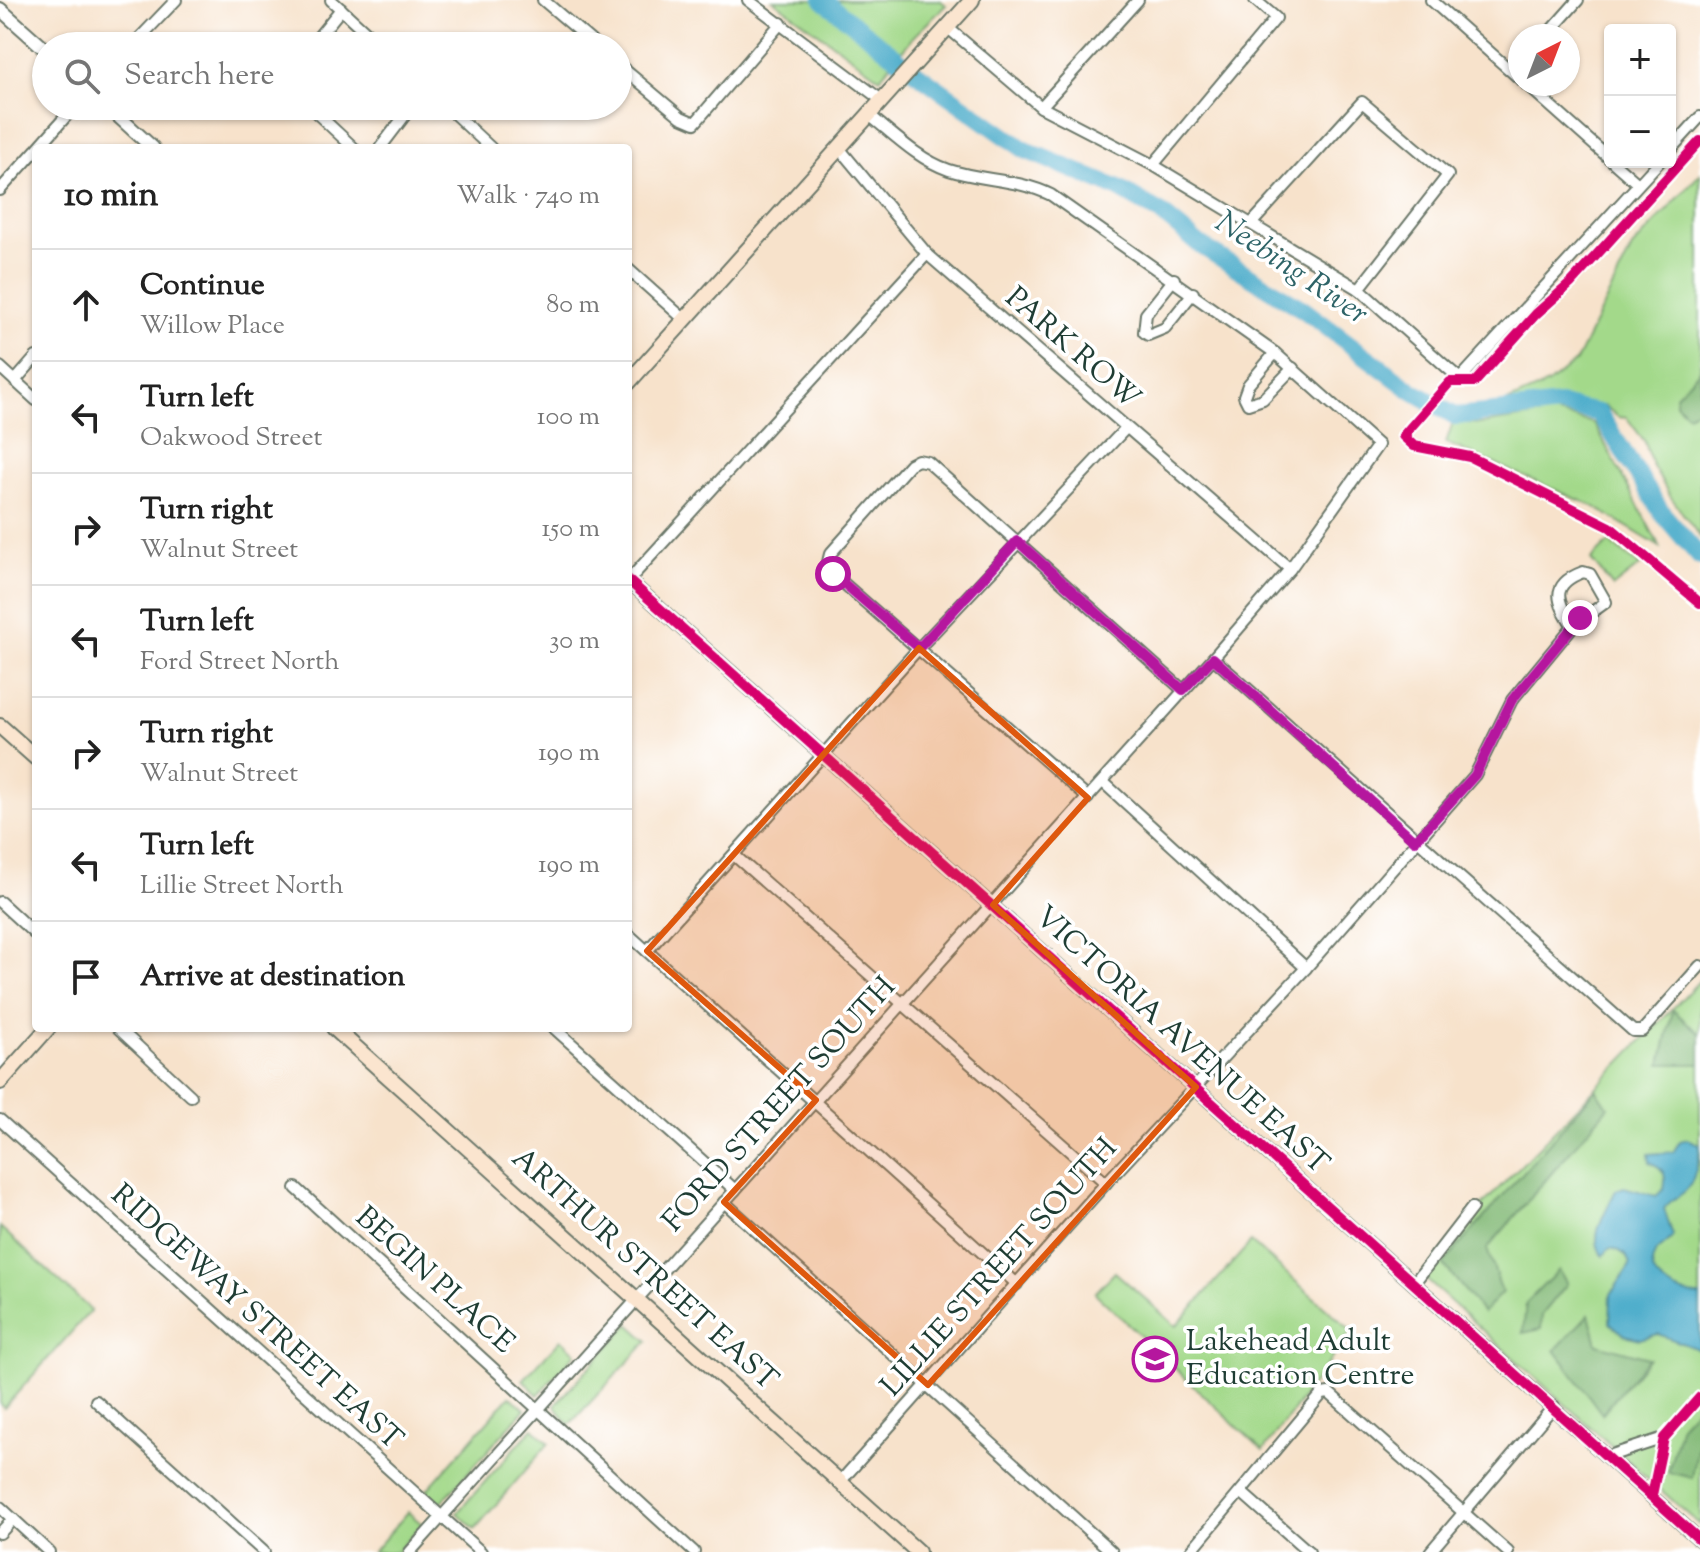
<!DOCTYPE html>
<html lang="en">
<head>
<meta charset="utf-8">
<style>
	body { margin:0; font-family:"Sorts Mill Goudy",serif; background:#f2f2f2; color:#222 }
	.controls { position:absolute; right:24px; top:24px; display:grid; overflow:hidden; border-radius:8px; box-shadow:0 2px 6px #0004 }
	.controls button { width:72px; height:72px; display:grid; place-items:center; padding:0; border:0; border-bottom:2px solid #e0e0e0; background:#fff; color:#222; font:40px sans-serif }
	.compass { position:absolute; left:1508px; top:24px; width:72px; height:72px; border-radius:50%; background:#fff; box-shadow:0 2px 6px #0004; rotate:42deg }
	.stop { position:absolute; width:24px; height:24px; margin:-18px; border:6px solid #b5179e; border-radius:50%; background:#fff }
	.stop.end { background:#b5179e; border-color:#fff; box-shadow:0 2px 8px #0008 }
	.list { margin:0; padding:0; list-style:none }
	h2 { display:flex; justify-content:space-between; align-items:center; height:104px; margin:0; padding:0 32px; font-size:34px }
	h2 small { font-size:26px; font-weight:400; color:#767676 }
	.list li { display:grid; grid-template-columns:52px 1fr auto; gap:24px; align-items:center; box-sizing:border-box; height:112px; padding:0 32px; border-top:2px solid #e0e0e0 }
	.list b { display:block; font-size:30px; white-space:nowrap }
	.list p { margin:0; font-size:26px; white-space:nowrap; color:#767676 }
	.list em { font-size:26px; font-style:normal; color:#767676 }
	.icon { flex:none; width:44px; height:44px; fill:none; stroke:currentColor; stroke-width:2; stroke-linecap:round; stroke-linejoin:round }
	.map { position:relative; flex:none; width:1700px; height:1552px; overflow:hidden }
	.search { position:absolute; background:#fff; box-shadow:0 2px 6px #0004; left:32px; top:32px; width:600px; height:88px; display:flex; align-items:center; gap:20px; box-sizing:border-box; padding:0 28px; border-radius:44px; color:#767676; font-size:30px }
	.panel { position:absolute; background:#fff; box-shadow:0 2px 6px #0004; left:32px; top:144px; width:600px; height:888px; border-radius:8px }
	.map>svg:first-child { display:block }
	.green { fill:#a3d98a; stroke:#618b5f; stroke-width:2 }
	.forest { fill:#82b976; stroke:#507b55; stroke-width:2 }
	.water { fill:#4bacca; stroke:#35747f; stroke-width:2 }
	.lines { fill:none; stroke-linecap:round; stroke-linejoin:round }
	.river { stroke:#4bacca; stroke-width:18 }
	.minor-casing { stroke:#6b7769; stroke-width:14 }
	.tertiary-casing { stroke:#6b7769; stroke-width:16 }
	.secondary-casing { stroke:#6b7769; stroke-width:18 }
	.minor { stroke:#fff; stroke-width:10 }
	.tertiary { stroke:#fff; stroke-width:12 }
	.secondary { stroke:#fbe5cf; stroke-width:14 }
	.cycleway-casing { stroke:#fff; stroke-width:15 }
	.cycleway { stroke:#d6006c; stroke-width:10 }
	.route { stroke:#b5179e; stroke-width:10 }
	.marked { fill:#de580e; fill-opacity:0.2; stroke:#de580e; stroke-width:6; stroke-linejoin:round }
	.labels { text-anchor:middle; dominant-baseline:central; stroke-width:7; stroke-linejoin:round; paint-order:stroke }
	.street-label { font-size:30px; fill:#1f3d34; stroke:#fff }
	.poi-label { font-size:30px; fill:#1f3d34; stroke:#fff; text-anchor:start }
	.water-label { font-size:32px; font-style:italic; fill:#2e6468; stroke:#fff }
</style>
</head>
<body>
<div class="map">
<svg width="1700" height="1552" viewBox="0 0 1700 1552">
	<rect width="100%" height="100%" fill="#fff"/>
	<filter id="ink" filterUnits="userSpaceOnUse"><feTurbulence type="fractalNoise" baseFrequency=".0125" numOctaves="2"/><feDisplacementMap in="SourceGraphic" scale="16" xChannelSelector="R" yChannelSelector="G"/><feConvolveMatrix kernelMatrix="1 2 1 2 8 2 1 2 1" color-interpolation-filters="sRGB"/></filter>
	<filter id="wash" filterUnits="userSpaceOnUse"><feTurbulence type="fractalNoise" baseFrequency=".006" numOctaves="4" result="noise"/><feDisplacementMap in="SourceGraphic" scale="32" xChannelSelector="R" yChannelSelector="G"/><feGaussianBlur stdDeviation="1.8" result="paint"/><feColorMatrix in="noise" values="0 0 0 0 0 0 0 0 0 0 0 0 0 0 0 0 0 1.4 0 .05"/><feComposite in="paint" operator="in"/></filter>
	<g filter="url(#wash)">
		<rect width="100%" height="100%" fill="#f7e2cb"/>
		<!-- green -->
		<g class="green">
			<path d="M773 0H940L946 5 914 36 880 78Z"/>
			<path d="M1700 174V537L1670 496 1652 465 1645 442 1627 418 1618 417 1605 406 1599 413 1560 405 1499 412 1509 401 1548 384 1576 361 1632 248Z"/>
			<path d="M1553 413 1594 423 1660 547 1593 506 1446 443 1453 422 1482 424Z"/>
			<path d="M1609 542 1640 566 1613 587 1591 560Z"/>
			<path d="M1700 980V1525L1423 1277 1472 1216Z"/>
			<path d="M0 1227 91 1310 4 1408 0 1404Z"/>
			<path d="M1251 1242 1352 1331 1263 1451 1095 1293 1115 1272 1176 1326Z"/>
			<path d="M629 1324 648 1341 569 1425 555 1405Z"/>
			<path d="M561 1339 576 1353 538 1395 523 1380Z"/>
			<path d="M510 1396 525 1409 440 1504 426 1491Z"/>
			<path d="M533 1428 549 1443 475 1529 457 1513Z"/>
			<path d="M408 1512 422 1524 397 1552H373Z"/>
		</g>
		<!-- forest -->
		<g class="forest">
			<path d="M1700 370V408L1687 414 1676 403V395Z"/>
			<path d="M1673 1010 1700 1034V1064H1661Z"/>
			<path d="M1596 1089 1608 1107 1487 1249 1502 1292 1483 1313 1443 1264Z"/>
			<path d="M1559 1270 1567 1284 1542 1315 1541 1329 1523 1333 1526 1303Z"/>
			<path d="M1589 1314 1597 1344 1649 1358 1602 1414 1555 1350Z"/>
			<path d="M1700 1403V1435L1692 1478 1668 1472 1681 1424Z"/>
		</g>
		<!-- water -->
		<path class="water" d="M1687 1139 1700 1144C1700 1155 1695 1180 1688 1188 1681 1197 1671 1198 1664 1209L1673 1236C1669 1243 1659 1247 1655 1254 1641 1280 1683 1296 1700 1296V1349H1697L1658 1334 1640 1339 1625 1335 1610 1323 1611 1294 1630 1265C1628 1255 1620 1250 1610 1248L1603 1256C1587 1237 1607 1210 1616 1190L1624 1187 1656 1196 1664 1189C1667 1175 1664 1168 1650 1162L1649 1154 1673 1152 1680 1141Z"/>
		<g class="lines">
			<!-- river -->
			<path class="river" d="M823 0 911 69 1025 150 1119 189 1162 214 1200 245 1304 310 1411 390 1455 416 1560 405 1599 413 1662 513 1700 557"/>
		</g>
	</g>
	<g filter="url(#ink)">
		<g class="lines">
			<!-- minor casing -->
			<g class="minor-casing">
				<g id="minor">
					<path d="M331 0 381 46"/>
					<path d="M543 0 597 46"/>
					<path d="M748 0 880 99"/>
					<path d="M1431 0 1520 79"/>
					<path d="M947 27 1041 107 1153 165 1359 289 1460 379 1659 162"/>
					<path d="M1546 36 1578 0"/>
					<path d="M132 46 176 0"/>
					<path d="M311 46 341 9"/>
					<path d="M618 64 681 117 695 123 781 23"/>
					<path d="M1526 84 1610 159"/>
					<path d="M309 106 354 148"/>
					<path d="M446 106 491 148"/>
					<path d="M1041 107 1138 0"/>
					<path d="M38 148 75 106"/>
					<path d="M380 148 412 106"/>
					<path d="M839 148 927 254 1290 569"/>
					<path d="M1670 150 1700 117"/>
					<path d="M1613 162 1638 184"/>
					<path d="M1153 165 1276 18 1255 0"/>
					<path d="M0 190 36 150"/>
					<path d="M1252 223 1362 102 1448 175 1359 289"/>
					<path d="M628 269 685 320"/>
					<path d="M1174 279 1146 314 1144 332 1148 335 1165 328 1193 293"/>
					<path d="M1275 353 1248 385 1244 396 1248 404 1263 399 1293 368"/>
					<path d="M0 367 36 400"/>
					<path d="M15 381 36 357"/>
					<path d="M628 581 927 254"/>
					<path d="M1213 658 1633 1031H1642L1700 966"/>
					<path d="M1103 782 1306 968"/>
					<path d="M1088 798 833 574 827 566 830 554 910 464 918 460 928 462 1183 690"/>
					<path d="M734 855 1106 1183"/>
					<path d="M0 902 36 935"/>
					<path d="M628 934 1017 1284"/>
					<path d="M647 951 919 648 1126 428"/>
					<path d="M118 1028 191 1096"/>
					<path d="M554 1028 735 1190"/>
					<path d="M0 1120 481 1552"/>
					<path d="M296 1188 694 1552"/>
					<path d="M724 1202 1112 1552"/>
					<path d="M1414 1283 1472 1208"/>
					<path d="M96 1401 264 1552"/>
					<path d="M1609 1456 1664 1438"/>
					<path d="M840 1482 1106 1183 1306 968 1475 775 1512 700 1573 626C1558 603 1548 585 1583 572L1590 574 1606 602 1573 626"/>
					<path d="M1241 1492 1309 1552"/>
					<path d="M1652 1495 1664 1438 1700 1397"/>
					<path d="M0 1507 49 1552"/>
					<path d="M0 1533 13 1519"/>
					<path d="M410 1552 1213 658 1290 569 1378 445 1275 353 1051 195C1019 179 983 181 949 170 919 160 893 134 868 114"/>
					<path d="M1190 1552 1322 1394 1329 1393 1508 1552"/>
					<path d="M1430 1552 1554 1406"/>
				</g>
			</g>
			<!-- tertiary casing -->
			<g class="tertiary-casing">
				<g id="tertiary">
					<path d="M0 9 46 50"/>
					<path d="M107 106 153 148"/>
					<path d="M628 580 1700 1540"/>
				</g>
			</g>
			<!-- secondary casing -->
			<g class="secondary-casing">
				<g id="secondary">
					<path d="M628 383 972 0"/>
					<path d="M0 726 36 758"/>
					<path d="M334 1028 918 1552"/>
					<path d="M0 1082 48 1028"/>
				</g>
			</g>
			<!-- minor -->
			<use href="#minor" class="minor"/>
			<!-- tertiary -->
			<use href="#tertiary" class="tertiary"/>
			<!-- secondary -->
			<use href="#secondary" class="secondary"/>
			<!-- cycleway casing -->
			<g class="cycleway-casing">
				<g id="cycleway">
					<path d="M1700 141 1571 283 1536 314 1475 382H1450L1403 436 1414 446 1470 457 1610 527 1700 603"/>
					<path d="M628 580 1700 1540"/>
					<path d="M1652 1495 1664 1438 1700 1397"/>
				</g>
			</g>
			<!-- cycleway -->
			<use href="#cycleway" class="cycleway"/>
		</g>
	</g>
	<g class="lines" filter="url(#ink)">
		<!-- route -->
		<path class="route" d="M833 574 919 648 1017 541 1183 690 1213 658 1415 841 1475 775 1512 700 1580 618"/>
	</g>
	<!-- marked area -->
	<path class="marked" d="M919 648 1088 798 993 905 1196 1087 928 1385 724 1202 816 1100 647 951Z"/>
	<!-- icons -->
	<defs>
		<g id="school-ring" transform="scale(2.3)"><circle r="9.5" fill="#fff" stroke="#b5179e" stroke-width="1.5"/><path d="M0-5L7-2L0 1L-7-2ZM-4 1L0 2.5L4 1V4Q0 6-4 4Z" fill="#b5179e"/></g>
	</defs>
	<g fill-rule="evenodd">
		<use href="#school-ring" x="1155" y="1359"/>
	</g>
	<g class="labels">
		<!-- street labels -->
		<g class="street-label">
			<text transform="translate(1072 349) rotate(41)">PARK ROW</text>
			<text transform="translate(1181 1041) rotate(42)">VICTORIA AVENUE EAST</text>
			<text transform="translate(780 1105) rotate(-48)">FORD STREET SOUTH</text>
			<text transform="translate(1000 1268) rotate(-48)">LILLIE STREET SOUTH</text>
			<text transform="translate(644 1270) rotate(42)">ARTHUR STREET EAST</text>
			<text transform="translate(434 1281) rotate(42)">BEGIN PLACE</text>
			<text transform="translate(256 1318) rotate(42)">RIDGEWAY STREET EAST</text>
		</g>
		<!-- poi labels -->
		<g class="poi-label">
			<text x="1186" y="1342">Lakehead Adult<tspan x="1186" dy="34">Education Centre</tspan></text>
		</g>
		<!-- water labels -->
		<g class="water-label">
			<text transform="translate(1291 269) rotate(34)">Neebing River</text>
		</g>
	</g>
</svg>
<div class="controls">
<button>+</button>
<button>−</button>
</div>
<svg class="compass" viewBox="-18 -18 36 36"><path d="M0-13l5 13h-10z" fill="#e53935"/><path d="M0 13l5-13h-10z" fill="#767676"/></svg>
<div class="stop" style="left:833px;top:574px"></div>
<div class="stop end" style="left:1580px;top:618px"></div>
<div class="search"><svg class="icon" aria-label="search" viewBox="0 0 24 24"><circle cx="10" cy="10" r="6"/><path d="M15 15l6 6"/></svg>Search here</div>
<section class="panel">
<h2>10 min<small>Walk · 740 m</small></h2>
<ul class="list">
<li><svg class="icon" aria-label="ahead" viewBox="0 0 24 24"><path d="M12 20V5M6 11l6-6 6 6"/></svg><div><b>Continue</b><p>Willow Place</p></div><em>80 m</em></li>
<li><svg class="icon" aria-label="left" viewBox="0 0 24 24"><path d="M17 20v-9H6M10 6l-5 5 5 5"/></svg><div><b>Turn left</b><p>Oakwood Street</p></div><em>100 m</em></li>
<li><svg class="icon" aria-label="right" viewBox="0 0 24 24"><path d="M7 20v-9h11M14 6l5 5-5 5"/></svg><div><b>Turn right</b><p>Walnut Street</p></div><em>150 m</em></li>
<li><svg class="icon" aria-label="left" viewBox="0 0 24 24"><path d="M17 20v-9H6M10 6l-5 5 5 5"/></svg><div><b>Turn left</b><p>Ford Street North</p></div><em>30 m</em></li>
<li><svg class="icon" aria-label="right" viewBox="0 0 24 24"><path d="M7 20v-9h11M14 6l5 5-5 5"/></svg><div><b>Turn right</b><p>Walnut Street</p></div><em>190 m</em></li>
<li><svg class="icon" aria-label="left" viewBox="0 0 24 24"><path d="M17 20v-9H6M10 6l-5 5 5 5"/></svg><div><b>Turn left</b><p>Lillie Street North</p></div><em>190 m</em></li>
<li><svg class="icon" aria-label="arrive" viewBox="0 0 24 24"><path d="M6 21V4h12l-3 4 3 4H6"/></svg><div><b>Arrive at destination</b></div></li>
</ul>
</section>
</div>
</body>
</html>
